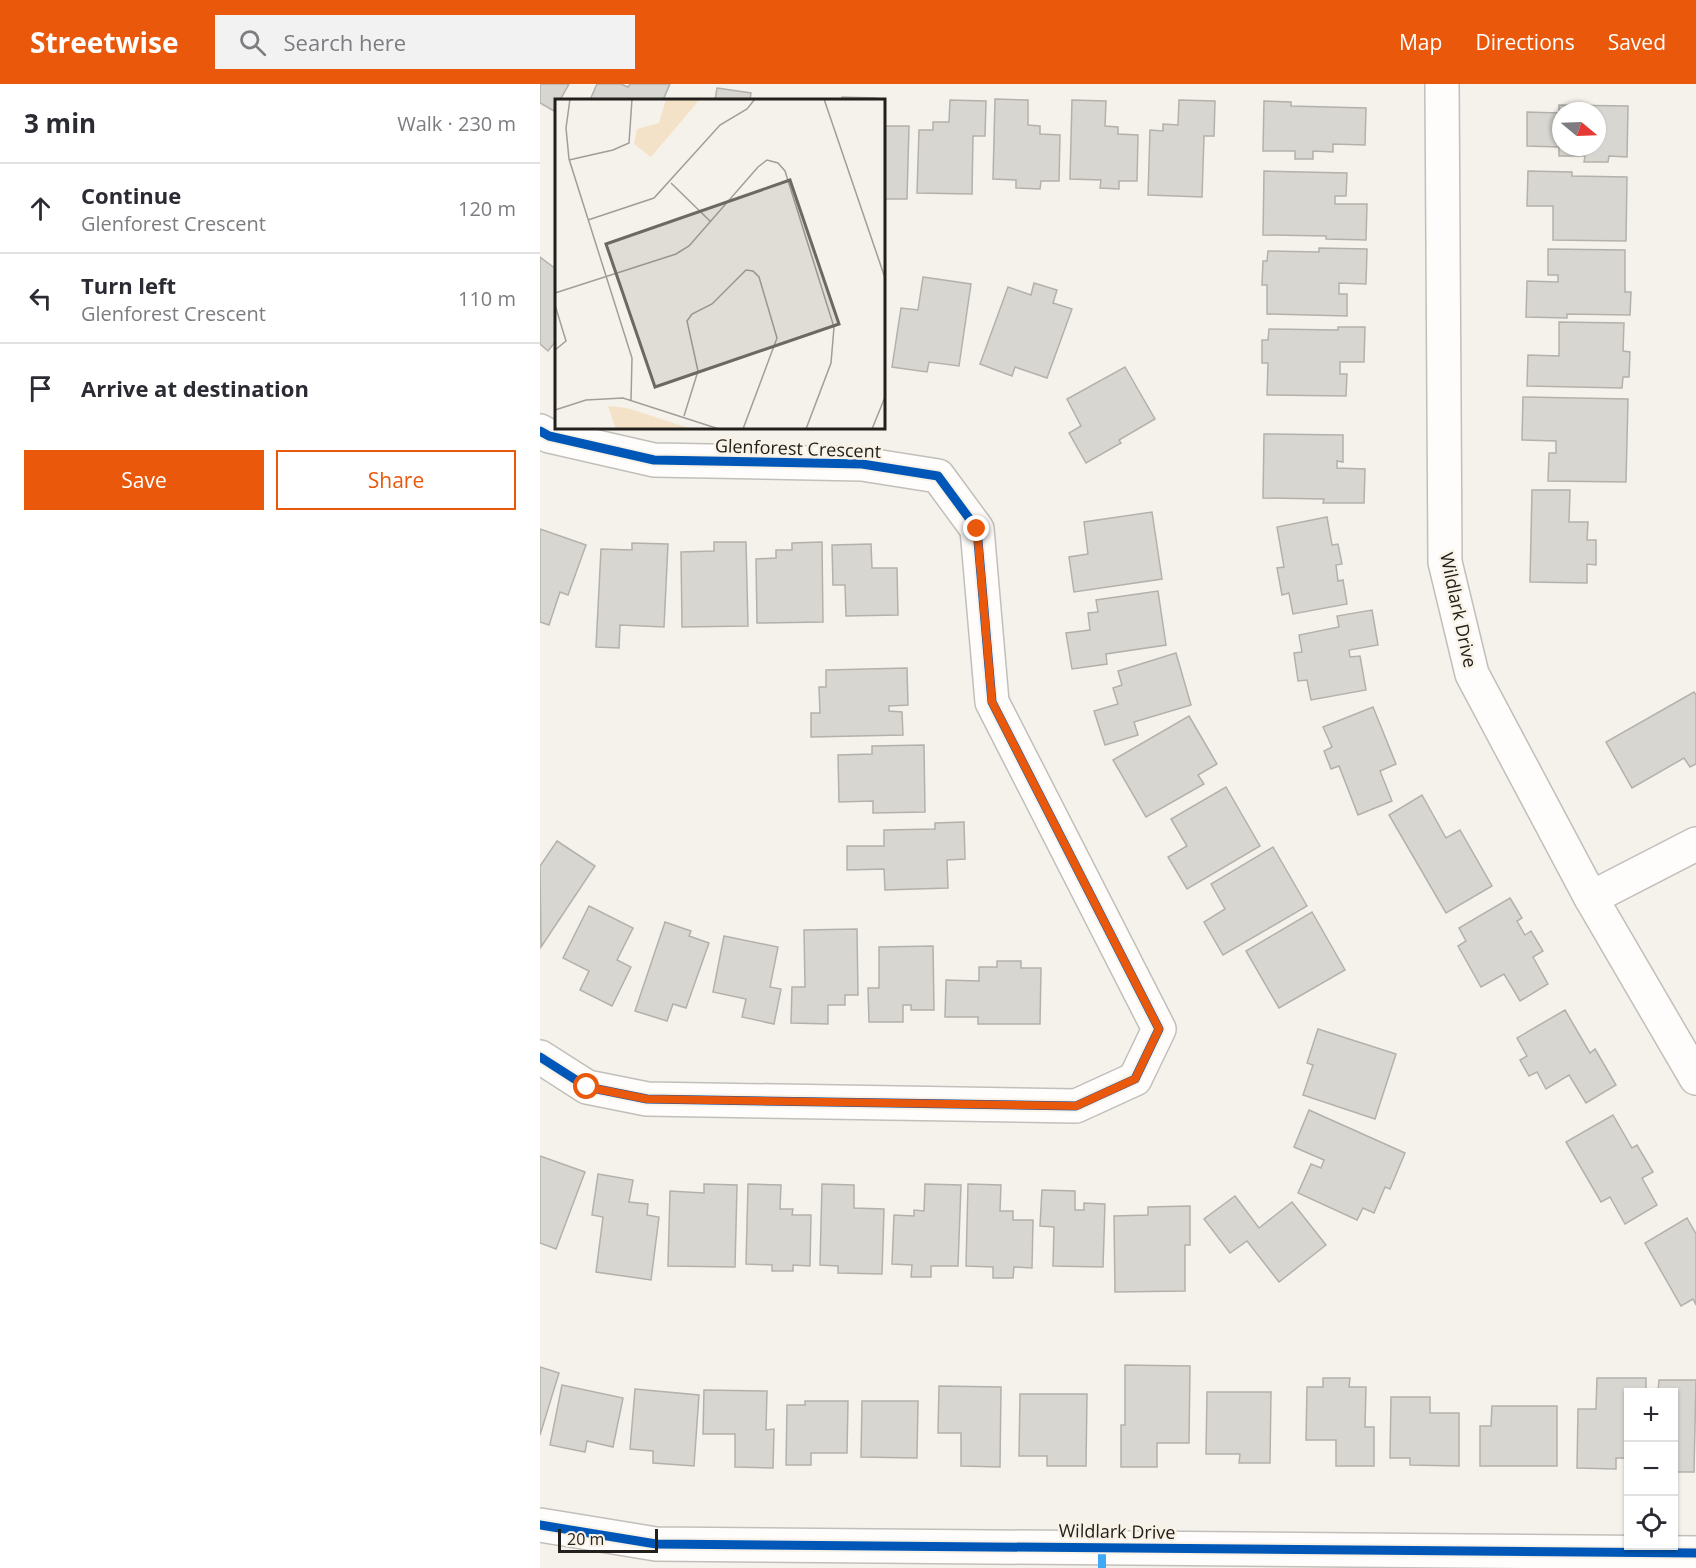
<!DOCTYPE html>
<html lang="en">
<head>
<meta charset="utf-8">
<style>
	body { margin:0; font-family:"Open Sans",sans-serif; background:#f2f2f3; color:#2b2b33 }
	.controls { position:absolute; right:18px; bottom:18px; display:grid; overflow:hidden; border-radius:0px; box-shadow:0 2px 4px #0004 }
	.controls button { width:54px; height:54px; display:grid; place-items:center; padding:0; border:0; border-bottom:2px solid #e1e1e2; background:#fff; color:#2b2b33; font:30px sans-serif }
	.compass { position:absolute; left:1012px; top:18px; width:54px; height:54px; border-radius:50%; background:#fff; box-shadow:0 2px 4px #0004; rotate:109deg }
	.scale { position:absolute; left:18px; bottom:15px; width:100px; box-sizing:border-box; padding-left:6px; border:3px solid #22201c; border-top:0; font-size:16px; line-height:21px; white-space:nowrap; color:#22201c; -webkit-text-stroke:4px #f9f2e7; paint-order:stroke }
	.stop { position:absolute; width:18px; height:18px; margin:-14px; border:4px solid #ea580c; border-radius:50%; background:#fff }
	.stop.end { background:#ea580c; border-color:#fff; box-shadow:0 2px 6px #0008 }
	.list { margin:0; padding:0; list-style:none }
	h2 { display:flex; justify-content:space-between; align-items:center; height:78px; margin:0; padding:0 24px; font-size:26px }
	h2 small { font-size:20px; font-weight:400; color:#7c7c81 }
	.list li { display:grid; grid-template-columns:39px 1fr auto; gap:18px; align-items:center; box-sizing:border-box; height:90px; padding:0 24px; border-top:2px solid #e1e1e2 }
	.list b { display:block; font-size:22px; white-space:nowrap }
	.list p { margin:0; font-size:20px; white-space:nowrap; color:#7c7c81 }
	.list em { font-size:20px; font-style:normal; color:#7c7c81 }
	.actions { display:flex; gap:12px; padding:18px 24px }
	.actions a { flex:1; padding:14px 0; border:2px solid #ea580c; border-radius:0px; text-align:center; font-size:21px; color:#ea580c }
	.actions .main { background:#ea580c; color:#fff }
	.icon { flex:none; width:33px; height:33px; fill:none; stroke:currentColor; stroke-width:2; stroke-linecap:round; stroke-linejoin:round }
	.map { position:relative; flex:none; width:1156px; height:1484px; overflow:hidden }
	header { display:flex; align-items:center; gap:36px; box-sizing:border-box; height:84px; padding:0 30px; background:#ea580c; color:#fff }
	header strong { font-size:28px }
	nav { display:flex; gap:33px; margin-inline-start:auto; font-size:21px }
	.search { width:420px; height:54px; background:#f2f2f3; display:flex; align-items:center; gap:15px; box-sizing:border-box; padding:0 21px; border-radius:0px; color:#7c7c81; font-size:22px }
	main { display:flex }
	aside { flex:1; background:#fff }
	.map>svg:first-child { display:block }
	.building { fill:#d8d6d1; stroke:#b4b1ac; stroke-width:1.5; fill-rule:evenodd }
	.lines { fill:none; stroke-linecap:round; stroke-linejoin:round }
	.minor-casing { stroke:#c2bfba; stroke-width:36 }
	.minor { stroke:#fefdfc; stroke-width:33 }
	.quiet { stroke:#3fa9f5; stroke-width:8; stroke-dasharray:15 8; stroke-linecap:butt }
	.cycleway-casing { stroke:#f9f2e7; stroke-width:13 }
	.cycleway { stroke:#0057b8; stroke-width:9 }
	.route { stroke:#ea580c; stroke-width:8 }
	.labels { text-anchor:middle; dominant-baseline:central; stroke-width:5; stroke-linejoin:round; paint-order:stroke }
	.street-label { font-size:18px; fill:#22201c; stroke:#f9f2e7 }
	.inset-road { fill:none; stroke:#a19d98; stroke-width:1.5 }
	.view { fill:#6c6964; fill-opacity:0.15; stroke:#6c6964; stroke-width:3 }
	.inset-edge { fill:none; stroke:#22201c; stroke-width:3 }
</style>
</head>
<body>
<header>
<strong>Streetwise</strong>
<div class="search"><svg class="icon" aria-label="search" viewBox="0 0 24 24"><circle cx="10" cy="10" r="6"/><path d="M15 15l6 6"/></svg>Search here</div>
<nav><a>Map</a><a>Directions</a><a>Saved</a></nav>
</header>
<main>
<aside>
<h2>3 min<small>Walk · 230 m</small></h2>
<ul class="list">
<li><svg class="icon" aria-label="ahead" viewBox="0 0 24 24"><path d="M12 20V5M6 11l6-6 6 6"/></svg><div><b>Continue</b><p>Glenforest Crescent</p></div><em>120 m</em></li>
<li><svg class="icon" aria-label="left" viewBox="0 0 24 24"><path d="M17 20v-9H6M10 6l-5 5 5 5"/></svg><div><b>Turn left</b><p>Glenforest Crescent</p></div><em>110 m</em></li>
<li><svg class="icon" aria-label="arrive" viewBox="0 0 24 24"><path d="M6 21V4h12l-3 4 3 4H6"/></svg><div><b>Arrive at destination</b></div></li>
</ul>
<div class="actions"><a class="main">Save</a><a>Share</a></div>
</aside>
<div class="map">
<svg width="1156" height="1484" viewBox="0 0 1156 1484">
	<rect width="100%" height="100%" fill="#f5f1eb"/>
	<!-- building -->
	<g class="building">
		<path d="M0 0H29L20 16H16L14 27 0 19Z"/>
		<path d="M57 0H81L88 3 90 0H130L123 16H50Z"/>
		<path d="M177 4 211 9 210 16H175Z"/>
		<path d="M302 13 336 14V16H302Z"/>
		<path d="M455 15 488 16V41L500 42V50L520 51 519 97H501L500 105 476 104V96L453 95Z"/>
		<path d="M410 16 446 17 445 52H433L432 110 377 109 379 46H393V38H409Z"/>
		<path d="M532 16 566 17 565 42 578 43V50L598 51 597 97H579V105L560 104 561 96 530 95Z"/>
		<path d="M639 16 675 17 674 52H664L662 113 608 111 610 46 623 47V40L638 41Z"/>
		<path d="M724 17 751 18V22L826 24 825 61 793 60V68L773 67V75H755V67H723Z"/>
		<path d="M1019 21 1088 22 1087 73 1069 72 1068 78H1044L1045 72H1019V63L987 62V28L1019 29ZM1021 27H1057V63H1021Z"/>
		<path d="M344 42H369L367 115H344Z"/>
		<path d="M724 87 807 89 806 112H795V120H827L826 156 786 155V152L723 151Z"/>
		<path d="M988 87 1032 88V92L1087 93 1086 157 1013 156V122H987Z"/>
		<path d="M779 164 827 165 826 200 799 199V210H807V232L727 230V201H722L723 177H727L728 167 779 168Z"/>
		<path d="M1008 165 1085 166V208H1091L1090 231 1027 230V234L986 233 987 197 1018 198V191H1008Z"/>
		<path d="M0 173 16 185V257L8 267 0 260Z"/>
		<path d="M383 193 431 200 419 282 389 278 387 288 352 283 361 224 378 226Z"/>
		<path d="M494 199 517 206 513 219 532 225 507 294 475 283 472 292 440 280 468 203 491 211Z"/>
		<path d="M1019 238 1084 239 1083 267 1090 268 1089 293H1083L1082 304 987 302 988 271 1019 272Z"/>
		<path d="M798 243H825L824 278H800V290H807L806 312 727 311 728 279H722V256H728L729 245 798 246Z"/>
		<path d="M585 283 615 335 579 356 581 359 546 379 529 349 541 342 527 315Z"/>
		<path d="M983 313 1088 315 1086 398 1008 397 1009 369H1016V357L982 356Z"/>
		<path d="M724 350 803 351V378L797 377V384L825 385 824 419H783L784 415 723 414Z"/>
		<path d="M992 406H1030L1029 438H1048L1047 456H1056V481L1047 480V499L990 498Z"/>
		<path d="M612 428 622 495 534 508 529 473 548 470 544 438Z"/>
		<path d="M787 433 792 461 798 460 802 480 796 481 798 497 803 496 807 520 753 530 749 509 742 511 737 484 744 483 737 443Z"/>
		<path d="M0 445 46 461 28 511 20 508 9 541 0 538Z"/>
		<path d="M174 458H206L208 542 142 543 141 468 174 467Z"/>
		<path d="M282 458 283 538 217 539 216 475 236 474V466H252V459Z"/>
		<path d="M92 459 128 460 124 543 80 541 79 564 56 563 61 465 92 466Z"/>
		<path d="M331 460 332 484H357L358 531 306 532 305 501H293L292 461Z"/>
		<path d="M618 507 626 561 566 570 567 580 532 585 526 549 550 546 548 529 558 528 556 516Z"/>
		<path d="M832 526 838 561 809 566 810 573 820 572 826 606 771 616 767 596 758 597 754 569 762 568 759 551 799 543 797 532Z"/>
		<path d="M636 569 651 621 594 638 598 651 565 661 554 627 578 620 573 604 582 601 578 587Z"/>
		<path d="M367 584 368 621 349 622V627L362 628 363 651 271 653V629H280L279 603H286V586Z"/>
		<path d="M1154 608 1156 611V680L1150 683 1144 674 1092 704 1066 658Z"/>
		<path d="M833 623 856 680 840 687 852 717 818 731 799 682 791 685 784 667 792 663 783 643Z"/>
		<path d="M649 632 677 680 658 691 664 700 606 733 573 676Z"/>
		<path d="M384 661 385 728 333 729V717L299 718 298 671 332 670V662Z"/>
		<path d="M686 703 720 762 647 805 628 773 647 762 631 735Z"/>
		<path d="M882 711 906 754 920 746 952 802 906 829 849 731Z"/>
		<path d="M424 738 425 775 407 776 408 804 345 806 344 785 307 786V762H344V746L395 745V739Z"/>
		<path d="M17 757 55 782 1 863 0 782Z"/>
		<path d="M733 763 767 822 683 871 664 838 685 825 671 800Z"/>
		<path d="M970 814 982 834 977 837 985 851 991 847 1003 867 993 873 1008 900 980 917 964 890 941 903 918 862 926 857 919 844Z"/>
		<path d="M49 822 93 844 77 876 91 883 72 922 40 906 49 887 23 874Z"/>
		<path d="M772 828 805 886 739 924 706 867Z"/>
		<path d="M125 838 151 847 149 852 169 859 146 924 133 920 127 937 95 927Z"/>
		<path d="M317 845 318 911H305V921H288V940L251 939 252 903H265L264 846Z"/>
		<path d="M184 852 238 863 230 903 241 905 234 940 202 933 206 915 173 908Z"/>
		<path d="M393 862 394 926H371V921H363V938H329L328 904H339V863Z"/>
		<path d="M457 877H481V884H501L500 940H438V933H405L406 896 439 897V883H457Z"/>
		<path d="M1025 926 1050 969 1055 965 1076 1001 1046 1019 1029 991 1006 1005 997 988 989 992 980 976 987 972 977 954Z"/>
		<path d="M778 945 856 970 835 1035 763 1011 773 981 767 979Z"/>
		<path d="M769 1026 865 1069 850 1105 845 1103 834 1129 823 1124 817 1136 758 1109 771 1080 781 1084 784 1076 754 1063Z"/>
		<path d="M1073 1031 1092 1064 1097 1061 1113 1088 1102 1094 1117 1121 1085 1140 1070 1113 1061 1118 1026 1058Z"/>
		<path d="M0 1072 45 1088 16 1165 0 1159Z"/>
		<path d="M58 1090 93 1096 89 1118 108 1120 107 1131 119 1133 111 1196 56 1188 63 1133 52 1131Z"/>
		<path d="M164 1100 197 1101 195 1183 128 1182 130 1107 164 1109Z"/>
		<path d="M208 1100 241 1101 240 1125H253L252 1131H271L270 1182 253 1181V1187H232V1181L206 1180Z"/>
		<path d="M282 1100 314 1101V1124L344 1125 342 1190 298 1189V1182L280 1181Z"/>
		<path d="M385 1100 421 1101 418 1182H391V1193H371L372 1181 352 1180 354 1131 374 1132V1126L384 1127Z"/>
		<path d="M428 1100 461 1101 460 1127H473V1136H493L492 1184 474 1183 473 1194H453V1183L426 1182Z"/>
		<path d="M502 1106 535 1107V1126H544V1119L565 1120 563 1183 513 1182 514 1143 500 1142Z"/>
		<path d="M695 1112 719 1144 752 1118 786 1161 739 1198 707 1157 690 1169 664 1135Z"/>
		<path d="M650 1122V1161H645V1207L575 1208 574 1132 608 1131V1123Z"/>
		<path d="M1147 1134 1156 1150V1221L1153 1215 1141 1222 1105 1159Z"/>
		<path d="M585 1281 650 1282 649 1359H617V1383H581V1341H585Z"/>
		<path d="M0 1283 19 1289 0 1351Z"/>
		<path d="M783 1294H810L809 1303H826L825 1343H834V1382H796V1356H766L767 1303H783Z"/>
		<path d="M1057 1294H1106V1308H1088V1374H1076V1385L1037 1384 1038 1325H1056Z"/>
		<path d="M1119 1296H1156L1154 1388H1134V1308H1118Z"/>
		<path d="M22 1301 83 1314 73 1363 47 1357 45 1368 10 1361Z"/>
		<path d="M399 1302 461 1303 460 1383 421 1382V1349H398Z"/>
		<path d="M95 1305 159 1311 154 1382 113 1379V1367L90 1365Z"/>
		<path d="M164 1306 227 1307 226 1346 234 1345 233 1384 195 1383V1350H163Z"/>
		<path d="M667 1308H731L730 1379H699L700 1370H666Z"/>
		<path d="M480 1310H547L546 1382H507V1372H479Z"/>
		<path d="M851 1313H890V1329H919V1382L870 1381V1374H850Z"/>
		<path d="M265 1317H308L307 1369H271V1381H246L247 1321H265Z"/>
		<path d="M322 1317H378L377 1374 321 1373Z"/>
		<path d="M952 1322H1017V1382H940V1342H951Z"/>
	</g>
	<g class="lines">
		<!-- minor casing -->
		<g class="minor-casing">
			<g id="minor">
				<path d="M902 0 905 478 932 590 1051 814 1156 994"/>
				<path d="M0 347 9 352 114 376 322 380 398 392 437 445 452 618 619 945 595 995 536 1022 107 1015 47 1003 0 973"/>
				<path d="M1051 814 1156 760"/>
				<path d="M0 1441 116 1460 1156 1469"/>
			</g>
		</g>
		<!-- minor -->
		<use href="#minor" class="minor"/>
		<!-- quiet -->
		<path class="quiet" d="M562 1484V1464"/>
		<!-- cycleway casing -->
		<g class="cycleway-casing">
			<g id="cycleway">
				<path d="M0 347 9 352 114 376 322 380 398 392 437 445 452 618 619 945 595 995 536 1022 107 1015 47 1003 0 973"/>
				<path d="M0 1441 116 1460 1156 1469"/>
			</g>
		</g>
		<!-- cycleway -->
		<use href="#cycleway" class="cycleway"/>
	</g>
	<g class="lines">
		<!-- route -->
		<path class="route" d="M47 1003 107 1015 536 1022 595 995 619 945 452 618 437 445"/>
	</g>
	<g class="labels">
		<!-- street labels -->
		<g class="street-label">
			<text transform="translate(258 364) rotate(2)">Glenforest Crescent</text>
			<text transform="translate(919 526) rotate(78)">Wildlark Drive</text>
			<text transform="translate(577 1447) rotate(1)">Wildlark Drive</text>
		</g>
	</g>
	<!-- overview -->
	<g transform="translate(15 15)">
		<rect width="330" height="330" fill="#f5f1eb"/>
		<path d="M111 0H145L96 58 79 45 82 30 104 24ZM53 307 72 309 137 330H61Z" fill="#f3e2c7"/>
		<path class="inset-road" d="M15 0 11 29 14 60 77 259 76 301M269 0 330 179M14 61 58 51 74 44 77 0M116 84 156 123M33 121 99 99 165 26 192 10 200 0M0 194 121 155 134 147 203 68 212 61 223 64 230 72 279 228 276 264 251 330M0 206 11 242 0 251M0 311 31 301 68 299 164 330M129 317 143 272 132 222 137 215 157 205 191 171 198 172 204 178 222 239 188 330M317 330 330 298"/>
		<path class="view" d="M235 81 284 225 100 288 51 145Z"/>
		<rect width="330" height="330" class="inset-edge"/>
	</g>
</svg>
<div class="controls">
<button>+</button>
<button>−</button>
<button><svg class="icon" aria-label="locate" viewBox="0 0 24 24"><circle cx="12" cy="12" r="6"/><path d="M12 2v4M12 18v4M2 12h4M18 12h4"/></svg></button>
</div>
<svg class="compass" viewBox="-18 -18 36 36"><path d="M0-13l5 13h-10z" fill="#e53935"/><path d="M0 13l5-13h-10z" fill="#7c7c81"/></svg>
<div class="scale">20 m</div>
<div class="stop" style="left:47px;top:1003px"></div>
<div class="stop end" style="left:437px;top:445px"></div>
</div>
</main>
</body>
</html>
